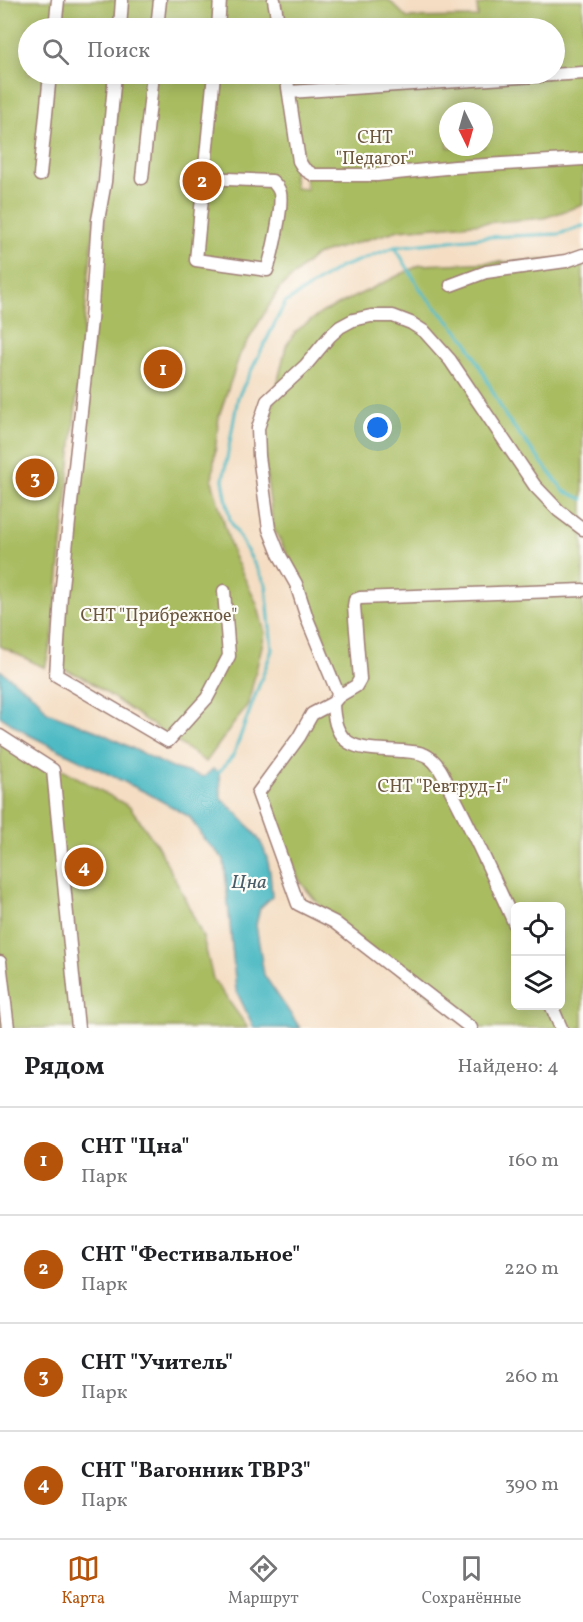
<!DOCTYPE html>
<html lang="ru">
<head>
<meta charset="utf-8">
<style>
	body { margin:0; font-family:Vollkorn,serif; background:#f2f2f2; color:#202124 }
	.controls { position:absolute; right:18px; bottom:18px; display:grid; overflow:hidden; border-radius:9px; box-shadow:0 3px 15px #0003 }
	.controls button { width:54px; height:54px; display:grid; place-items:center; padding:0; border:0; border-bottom:2px solid #e0e0e0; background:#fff; color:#202124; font:30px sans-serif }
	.compass { position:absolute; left:439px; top:102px; width:54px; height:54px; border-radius:50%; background:#fff; box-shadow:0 3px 15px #0003; rotate:175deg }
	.you { position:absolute; left:378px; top:428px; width:21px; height:21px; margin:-15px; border:4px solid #fff; border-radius:50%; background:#1a73e8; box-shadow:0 0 0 9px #1a73e833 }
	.badge { display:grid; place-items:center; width:39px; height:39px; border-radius:50%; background:#b45309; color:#fff; font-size:20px; font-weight:700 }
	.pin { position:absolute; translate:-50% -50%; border:3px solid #fff; box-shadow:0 2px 6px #0006 }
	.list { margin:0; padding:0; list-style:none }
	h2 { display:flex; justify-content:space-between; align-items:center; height:78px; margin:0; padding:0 24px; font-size:26px }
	h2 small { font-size:20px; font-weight:400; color:#757577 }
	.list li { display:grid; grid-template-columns:39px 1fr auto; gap:18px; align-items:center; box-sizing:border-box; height:108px; padding:0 24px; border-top:2px solid #e0e0e0 }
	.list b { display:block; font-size:22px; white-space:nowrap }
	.list p { margin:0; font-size:20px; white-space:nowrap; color:#757577 }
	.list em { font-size:20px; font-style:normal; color:#757577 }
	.icon { flex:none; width:33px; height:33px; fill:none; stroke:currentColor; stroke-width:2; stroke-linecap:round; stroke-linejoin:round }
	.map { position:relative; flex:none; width:583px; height:1028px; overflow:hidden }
	.search { position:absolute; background:#fff; box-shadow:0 3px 15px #0003; left:18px; right:18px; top:18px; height:66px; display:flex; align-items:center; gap:15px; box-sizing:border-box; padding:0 21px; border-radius:33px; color:#757577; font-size:22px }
	.sheet { height:510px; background:#fff }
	nav { display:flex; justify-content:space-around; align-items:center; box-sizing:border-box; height:84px; border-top:2px solid #e0e0e0; background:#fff; font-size:16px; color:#757577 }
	nav a { display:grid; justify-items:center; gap:3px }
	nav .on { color:#b45309 }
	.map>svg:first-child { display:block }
	.green { fill:#a9bc60; stroke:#7a6e46; stroke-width:1.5; fill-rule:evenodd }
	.water { fill:#4bb9c3; stroke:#4a6c77; stroke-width:1.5 }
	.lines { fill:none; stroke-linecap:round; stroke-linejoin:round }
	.stream { stroke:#4bb9c3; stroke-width:3 }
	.minor-casing { stroke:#9f7e76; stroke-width:15 }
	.minor { stroke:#fff; stroke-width:12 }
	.labels { text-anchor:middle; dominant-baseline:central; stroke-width:4.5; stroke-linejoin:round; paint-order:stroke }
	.park-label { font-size:18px; fill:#6b563e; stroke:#fdfcf7 }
	.water-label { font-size:20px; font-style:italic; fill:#4a5d68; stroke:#fdfcf7 }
</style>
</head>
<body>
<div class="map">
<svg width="583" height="1028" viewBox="0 0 583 1028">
	<rect width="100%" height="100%" fill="#fdfcf7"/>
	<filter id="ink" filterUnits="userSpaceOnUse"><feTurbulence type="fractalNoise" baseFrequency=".0167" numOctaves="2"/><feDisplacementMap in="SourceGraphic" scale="12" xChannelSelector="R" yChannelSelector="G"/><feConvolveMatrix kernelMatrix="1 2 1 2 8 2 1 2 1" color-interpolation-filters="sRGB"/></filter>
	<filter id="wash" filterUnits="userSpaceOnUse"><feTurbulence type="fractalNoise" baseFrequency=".008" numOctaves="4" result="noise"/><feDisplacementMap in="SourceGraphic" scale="24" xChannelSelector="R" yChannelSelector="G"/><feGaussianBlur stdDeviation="1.35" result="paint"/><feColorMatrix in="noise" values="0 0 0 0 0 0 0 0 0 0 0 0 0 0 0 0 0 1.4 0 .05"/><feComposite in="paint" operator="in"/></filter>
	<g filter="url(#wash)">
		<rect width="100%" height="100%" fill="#f4ddc2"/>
		<!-- green -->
		<g class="green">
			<path d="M0 0H119L116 28H28V74H112L98 183 53 634 45 668 0 646Z"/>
			<path d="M128 0H272L276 28H125Z"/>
			<path d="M279 0H389L407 18 478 17 477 5 500 0H583V205L544 218 399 230 316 255 279 289 240 354 219 416 212 481 233 554 257 604 265 633 248 704 206 762 83 677 58 667 120 74H283L295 188 307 189 289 74H554V28H283ZM448 111H484V147H448Z"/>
			<path d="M583 256V1028H471L329 917 299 880 267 800 269 784 305 718 341 691 313 605 273 527 263 446 286 346 296 331 323 312 420 265 553 260ZM516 906H560V1005H516Z"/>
			<path d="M0 734 130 807 157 845 180 888 203 937 213 979 248 1028H0Z"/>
		</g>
		<!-- water -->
		<path class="water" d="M0 670 38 699 47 712 99 732 172 768 204 777 213 769 218 772 220 778 221 799C233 808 256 832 262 845 270 861 271 880 272 897L260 908 256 925 264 975 300 1028H254L236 990 224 859 204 839 190 817 149 794 27 734 0 716Z"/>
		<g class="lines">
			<!-- stream -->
			<g class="stream">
				<path d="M395 247 422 292 466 340 506 417 564 491 583 499"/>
				<path d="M218 773 233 756 272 650 266 585 230 520 223 480 238 397 285 303 339 268 395 247 486 237 559 234 583 226"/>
			</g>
		</g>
	</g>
	<g filter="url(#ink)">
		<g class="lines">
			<!-- minor casing -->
			<g class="minor-casing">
				<g id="minor">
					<path d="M274 0 279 28"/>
					<path d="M55 28 58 0"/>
					<path d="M120 28 122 0"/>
					<path d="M157 28 160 0"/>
					<path d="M218 28 220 0"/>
					<path d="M115 74 105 182 98 220 91 320 61 595 56 675 168 741 207 698 229 656 224 591"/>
					<path d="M286 74 299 161 304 169 314 175H377L455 167 583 159"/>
					<path d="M289 92 583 73"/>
					<path d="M40 175 50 74"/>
					<path d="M142 178 153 74"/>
					<path d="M204 178 272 181C276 185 279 188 280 193 283 207 272 256 267 270L196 260 214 74"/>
					<path d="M451 285 486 272 566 261 583 255"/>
					<path d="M339 696 308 621 296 584 279 554 269 529 259 456 258 428 267 401 305 366 330 336 340 327 353 320 371 316H393L411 323 425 332 450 360 535 486 559 511 583 529"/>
					<path d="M333 703C334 754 363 748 404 751 413 752 423 752 430 758 440 765 445 779 450 789 474 834 495 880 516 927"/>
					<path d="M0 736 53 770 78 1028"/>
					<path d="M0 962 8 1028"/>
					<path d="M551 1005 561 1028"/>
					<path d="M471 1028 334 922 298 904 258 793 299 737 312 714 333 703 339 696 356 686 360 679 354 606 355 600 360 598 583 590"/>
				</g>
			</g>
			<!-- minor -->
			<use href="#minor" class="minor"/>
		</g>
	</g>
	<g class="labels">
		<!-- park labels -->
		<g class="park-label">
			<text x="375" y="138">СНТ<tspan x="375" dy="21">"Педагог"</tspan></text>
			<text x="159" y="616">СНТ "Прибрежное"</text>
			<text x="443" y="787">СНТ "Ревтруд-1"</text>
		</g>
		<!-- water labels -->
		<g class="water-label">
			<text x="249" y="883">Цна</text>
		</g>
	</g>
</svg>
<div class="controls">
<button><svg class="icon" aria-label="locate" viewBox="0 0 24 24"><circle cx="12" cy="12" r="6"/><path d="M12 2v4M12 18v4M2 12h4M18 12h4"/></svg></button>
<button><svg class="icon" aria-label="layers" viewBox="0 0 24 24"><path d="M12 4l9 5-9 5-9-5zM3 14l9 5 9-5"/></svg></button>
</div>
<svg class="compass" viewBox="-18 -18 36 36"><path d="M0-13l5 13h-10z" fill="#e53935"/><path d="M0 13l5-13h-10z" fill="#757577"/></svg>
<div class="you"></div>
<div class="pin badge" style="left:163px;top:369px">1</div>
<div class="pin badge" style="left:202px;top:181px">2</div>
<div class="pin badge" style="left:35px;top:478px">3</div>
<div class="pin badge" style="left:84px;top:867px">4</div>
<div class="search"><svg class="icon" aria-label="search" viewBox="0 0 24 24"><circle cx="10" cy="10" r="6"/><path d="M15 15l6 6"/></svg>Поиск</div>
</div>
<section class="sheet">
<h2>Рядом<small>Найдено: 4</small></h2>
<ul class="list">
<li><span class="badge">1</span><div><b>СНТ &quot;Цна&quot;</b><p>Парк</p></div><em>160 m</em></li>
<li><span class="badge">2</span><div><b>СНТ &quot;Фестивальное&quot;</b><p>Парк</p></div><em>220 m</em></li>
<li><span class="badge">3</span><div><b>СНТ &quot;Учитель&quot;</b><p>Парк</p></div><em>260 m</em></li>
<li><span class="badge">4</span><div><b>СНТ &quot;Вагонник ТВРЗ&quot;</b><p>Парк</p></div><em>390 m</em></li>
</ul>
</section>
<nav>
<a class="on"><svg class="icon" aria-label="map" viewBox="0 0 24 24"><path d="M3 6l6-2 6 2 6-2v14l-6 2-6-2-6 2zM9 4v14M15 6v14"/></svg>Карта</a>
<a><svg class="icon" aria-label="directions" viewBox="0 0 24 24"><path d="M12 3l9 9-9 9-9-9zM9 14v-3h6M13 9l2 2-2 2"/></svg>Маршрут</a>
<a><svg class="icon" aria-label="saved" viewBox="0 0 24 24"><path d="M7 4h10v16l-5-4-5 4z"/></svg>Сохранённые</a>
</nav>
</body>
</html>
